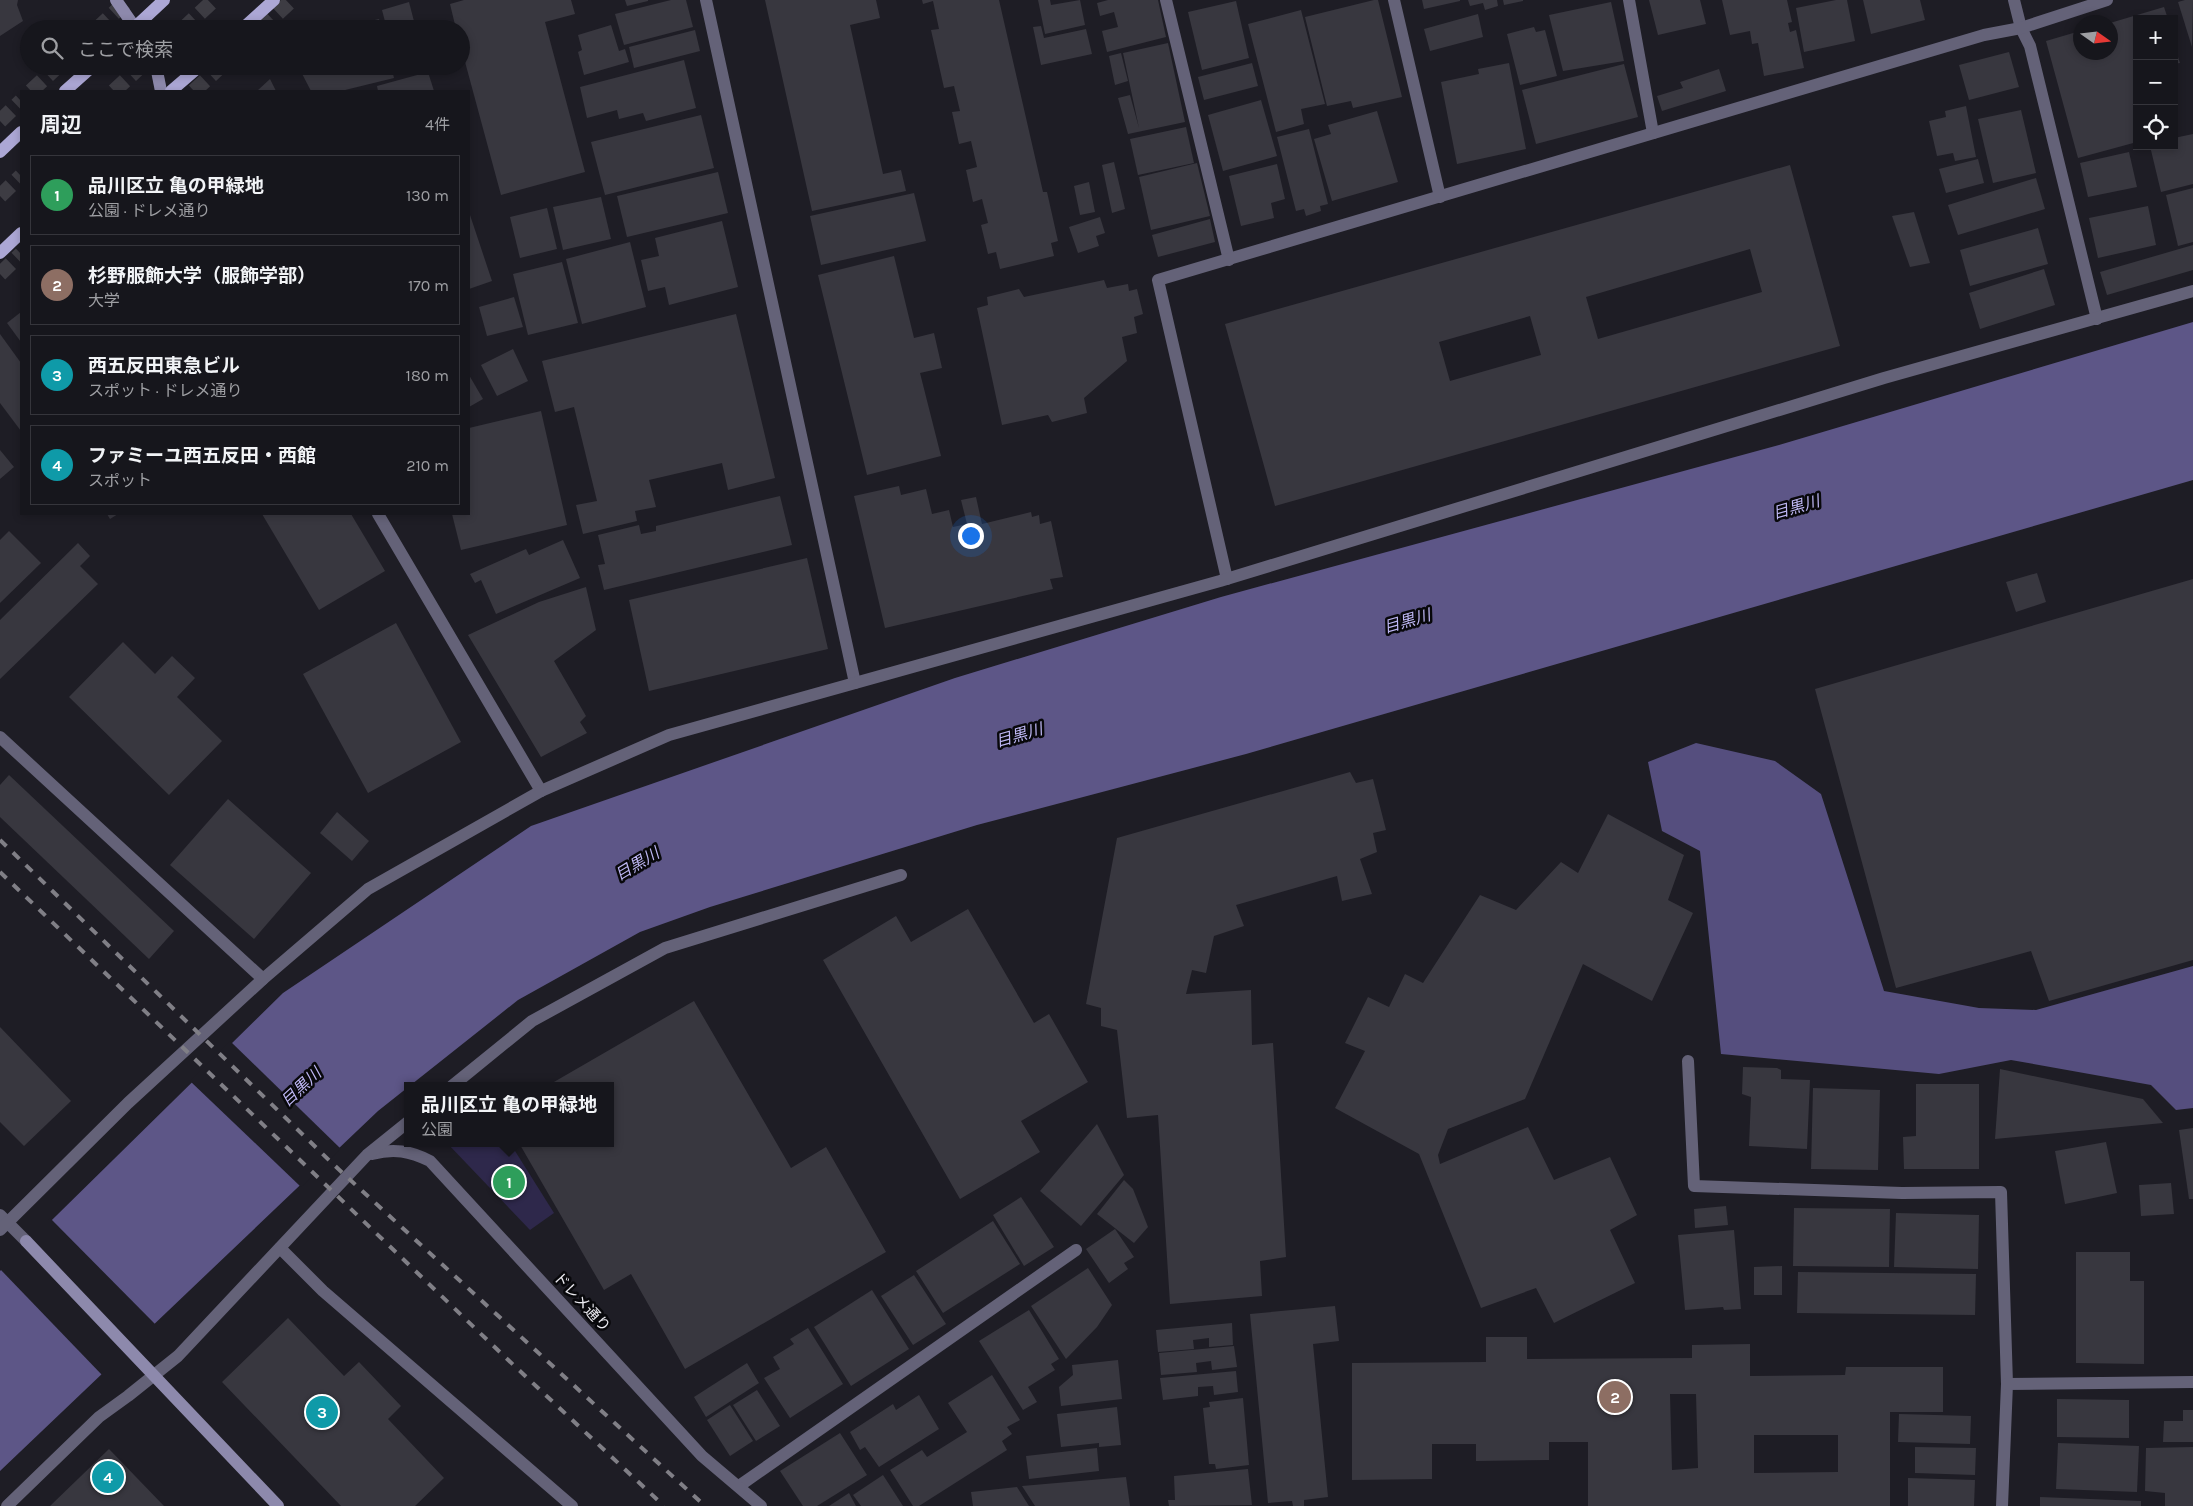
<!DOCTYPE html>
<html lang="ja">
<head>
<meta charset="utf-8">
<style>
	body { margin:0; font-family:Karla,"Noto Sans JP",sans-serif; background:#232329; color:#f1f3f6 }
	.controls { position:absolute; right:15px; top:15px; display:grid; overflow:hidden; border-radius:0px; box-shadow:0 2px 8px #0003 }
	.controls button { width:45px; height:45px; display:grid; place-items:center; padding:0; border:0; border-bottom:1px solid #35353b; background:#16161c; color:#f1f3f6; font:25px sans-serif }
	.compass { position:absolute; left:2073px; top:15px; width:45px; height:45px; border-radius:50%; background:#16161c; box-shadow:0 2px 8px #0003; rotate:104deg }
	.you { position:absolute; left:970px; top:535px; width:18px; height:18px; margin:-12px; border:4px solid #fff; border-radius:50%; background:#1a73e8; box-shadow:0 0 0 8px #1a73e833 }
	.badge { display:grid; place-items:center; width:32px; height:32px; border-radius:50%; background:#b45309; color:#fff; font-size:16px; font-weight:700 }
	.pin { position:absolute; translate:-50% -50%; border:2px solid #fff; box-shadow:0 1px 5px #0006 }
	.popup { position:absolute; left:404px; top:1082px; width:210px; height:65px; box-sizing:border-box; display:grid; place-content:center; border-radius:0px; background:#16161c; filter:drop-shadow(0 1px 4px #0005); font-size:16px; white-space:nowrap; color:#9e9fa3 }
	.popup b { font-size:19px; color:#f1f3f6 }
	.popup::after { content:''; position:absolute; left:50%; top:100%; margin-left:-10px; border:10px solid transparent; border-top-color:#16161c }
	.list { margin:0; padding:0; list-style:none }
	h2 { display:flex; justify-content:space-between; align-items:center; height:65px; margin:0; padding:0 20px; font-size:21px }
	h2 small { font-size:16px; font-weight:400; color:#9e9fa3 }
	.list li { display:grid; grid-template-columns:32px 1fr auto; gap:15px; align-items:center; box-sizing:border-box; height:80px; margin:0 10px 10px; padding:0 10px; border:1px solid #35353b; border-radius:0px }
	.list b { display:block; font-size:19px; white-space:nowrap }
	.list p { margin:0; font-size:16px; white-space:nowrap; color:#9e9fa3 }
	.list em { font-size:16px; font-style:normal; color:#9e9fa3 }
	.icon { flex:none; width:28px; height:28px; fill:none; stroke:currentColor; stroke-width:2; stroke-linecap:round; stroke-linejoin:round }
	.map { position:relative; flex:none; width:2193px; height:1506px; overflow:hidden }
	.search { position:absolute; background:#16161c; box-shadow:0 2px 8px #0003; left:20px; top:20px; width:450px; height:55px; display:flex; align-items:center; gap:12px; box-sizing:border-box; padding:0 18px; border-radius:28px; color:#9e9fa3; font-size:19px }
	.panel { position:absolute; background:#16161c; box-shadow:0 2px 8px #0003; left:20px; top:90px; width:450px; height:425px; border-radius:0px }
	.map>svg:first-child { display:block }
	.green { fill:#2e284b }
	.forest { fill:#554e7e }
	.water { fill:#5d5687 }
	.pier { fill:#1e1d25 }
	.building { fill:#38373f; fill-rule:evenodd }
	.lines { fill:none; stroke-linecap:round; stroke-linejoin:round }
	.highway-tunnel { stroke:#3d3c43; stroke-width:15; stroke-dasharray:15 8; stroke-linecap:butt }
	.lane { stroke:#646278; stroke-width:12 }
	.street { stroke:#646278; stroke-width:12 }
	.secondary { stroke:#8d89ac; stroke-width:12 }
	.primary { stroke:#aca7d5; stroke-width:12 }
	.rail { stroke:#807f86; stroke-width:4; stroke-dasharray:9 9; stroke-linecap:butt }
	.labels { text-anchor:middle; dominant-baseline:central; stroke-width:5; stroke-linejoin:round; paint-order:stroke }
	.street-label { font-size:15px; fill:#ebeaf0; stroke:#08080b }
	.water-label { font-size:16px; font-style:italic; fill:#beb7f4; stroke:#08080b }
</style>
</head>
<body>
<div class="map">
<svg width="2193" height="1506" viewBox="0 0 2193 1506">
	<rect width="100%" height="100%" fill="#1e1d25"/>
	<!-- green -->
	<path class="green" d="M447 1143H510L554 1213 530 1230Z"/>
	<!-- forest -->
	<path class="forest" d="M1696 743 1775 761 1821 794 1884 991 1979 1008 2036 1010 2193 966V1108L2176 1110 2151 1085 2011 1060 1939 1074 1721 1054 1700 851 1662 831 1648 762Z"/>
	<!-- water -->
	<path class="water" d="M2193 322V480L1246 754 977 825 710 907 640 932 518 1000 378 1111 0 1471V1271L283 993 531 826 955 678 1221 597 1779 445Z"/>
	<!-- pier -->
	<g class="pier">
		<path d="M230 1041 341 1149 301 1187 190 1081Z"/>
		<path d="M50 1218 156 1325 103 1376 0 1269Z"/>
	</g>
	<!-- building -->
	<g class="building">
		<path d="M0 0H18L17 5 23 21 0 36Z"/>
		<path d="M464 0H571L575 14 545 22 585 172 501 195 461 47V29H456L450 4Z"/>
		<path d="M625 0H648V1L627 6Z"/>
		<path d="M671 0H686L693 27 624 45 615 14Z"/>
		<path d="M765 0H876L880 18 850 25 883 174 901 170 906 191 812 211Z"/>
		<path d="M922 0H999L1043 192H1047L1058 241 1051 243 1054 256 1000 269 996 252 988 254 981 225 988 223 982 199 973 202 966 170 977 167 971 141 959 144 952 112 960 111 954 86 944 88 931 30 939 29 933 1 923 4Z"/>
		<path d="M1038 0H1050L1051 5 1080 0 1085 25 1045 34Z"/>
		<path d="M1108 0H1158L1166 37 1107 52 1102 31 1118 27 1114 12 1100 16 1097 3Z"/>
		<path d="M1374 0H1378L1402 97 1353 108 1351 101 1327 106 1305 17Z"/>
		<path d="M1422 0H1460V1L1424 9Z"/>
		<path d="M1468 0H1497L1498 6 1485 10 1483 3 1470 6Z"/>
		<path d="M1503 0H1523V1L1504 5Z"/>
		<path d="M1649 0H1700L1706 24 1658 35Z"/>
		<path d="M1722 0H1787L1792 22 1788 23 1790 32 1796 30 1804 68 1764 76 1758 43 1752 44 1750 31 1730 35Z"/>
		<path d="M1836 0H1847L1855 41 1804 52 1796 8Z"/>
		<path d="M1863 0H1920L1925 20 1871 34Z"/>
		<path d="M2185 0H2193L2192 47 2178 2Z"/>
		<path d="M1236 1 1249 58 1202 70 1188 12Z"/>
		<path d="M409 2 416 29H387L382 10Z"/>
		<path d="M1611 2 1624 61 1563 71 1549 15Z"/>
		<path d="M2164 7 2168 19H2137V142L2078 158 2046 41 2080 31V52H2110V23Z"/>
		<path d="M1301 10 1325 104 1301 109 1304 124 1276 132 1248 24Z"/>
		<path d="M1478 14 1483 37 1430 51 1424 29Z"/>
		<path d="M379 19 381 29H341V28Z"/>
		<path d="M611 25 619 51 625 49 629 62 584 75 578 52 582 50 578 35Z"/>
		<path d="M1041 26 1044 38 1086 29 1092 54 1041 65 1033 27Z"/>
		<path d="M1534 27 1536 32 1545 30 1557 76 1520 85 1507 34Z"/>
		<path d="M695 30 700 51 634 68 629 47Z"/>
		<path d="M1168 43 1185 122 1128 134 1118 98 1130 95 1139 128 1123 53Z"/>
		<path d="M2174 45 2180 63 2174 64Z"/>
		<path d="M2009 52 2019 87 1969 100 1959 65Z"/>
		<path d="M1121 53 1128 81 1115 85 1109 56Z"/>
		<path d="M684 60 696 108 646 121 643 113 619 119 617 110 587 118 580 87Z"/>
		<path d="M1252 63 1258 86 1204 100 1198 77Z"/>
		<path d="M1509 63 1526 149 1457 164 1441 82 1479 74 1478 69Z"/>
		<path d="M1624 64 1638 117 1536 144 1522 90Z"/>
		<path d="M298 66H391L394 78 341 91H311Z"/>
		<path d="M1719 69 1726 91 1662 111 1657 96 1683 88 1680 82Z"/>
		<path d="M428 72 434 91H378L377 86Z"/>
		<path d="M270 79 276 91H257Z"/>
		<path d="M1261 100 1277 156 1223 171 1208 115Z"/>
		<path d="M1966 106 1976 157 1955 161 1953 153 1937 156 1929 121 1946 117 1945 111Z"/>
		<path d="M2021 110 2036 173 1993 183 1978 119Z"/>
		<path d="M1377 111 1398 182 1332 201 1314 139 1331 134 1328 125Z"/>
		<path d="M701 115 714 168 605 195 591 142Z"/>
		<path d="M1186 127 1194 163 1138 175 1130 139Z"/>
		<path d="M1309 129 1328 204 1320 206 1321 211 1306 216 1304 209 1296 211 1277 137Z"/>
		<path d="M2193 134V184L2161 192 2150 146H2174V138Z"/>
		<path d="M2129 152 2137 187 2088 197 2080 163Z"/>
		<path d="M1978 159 1984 183 1946 193 1939 169Z"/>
		<path d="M1114 162 1125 209 1112 213 1102 165Z"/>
		<path d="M1197 163 1210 216 1151 230 1139 177Z"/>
		<path d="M1277 164 1285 199 1271 203 1274 218 1241 226 1229 176Z"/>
		<path d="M1790 165 1840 346 1275 506 1225 324ZM1750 249 1762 292 1598 339 1586 297ZM1530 316 1541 355 1450 381 1439 342Z"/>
		<path d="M718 172 728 213 627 237 617 196Z"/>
		<path d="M2036 178 2045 209 1958 235 1948 205Z"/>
		<path d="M1089 182 1095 212 1080 215 1074 186Z"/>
		<path d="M2193 188V242L2178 246 2166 195Z"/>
		<path d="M914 193 926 241 821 265 810 216Z"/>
		<path d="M601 197 611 239 563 250 553 207Z"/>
		<path d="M2148 206 2156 245 2098 258 2089 218Z"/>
		<path d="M547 208 557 249 520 258 510 217Z"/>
		<path d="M469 212 492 281 469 289Z"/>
		<path d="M1914 212 1930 263 1910 267 1892 216Z"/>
		<path d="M1100 217 1105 233 1096 236 1099 246 1078 253 1069 227Z"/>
		<path d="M1210 219 1215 242 1158 257 1152 235Z"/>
		<path d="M722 221 738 287 669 305 665 287 648 291 641 260 659 256 655 238Z"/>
		<path d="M2038 228 2048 264 1970 286 1960 250Z"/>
		<path d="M630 242 646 307 582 324 566 259Z"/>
		<path d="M2193 245V270L2107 295 2100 272Z"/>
		<path d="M894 256 914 338 934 333 942 368 920 373 941 456 867 475 818 275Z"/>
		<path d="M562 262 578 323 528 335 513 274Z"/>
		<path d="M2044 269 2055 305 1980 329 1969 293Z"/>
		<path d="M1104 280 1107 288 1128 284 1129 291 1137 289 1143 314 1134 317 1137 333 1122 337 1127 361 1084 398 1087 413 1052 422 1048 415 1002 425 977 308 988 305 987 297 1019 289 1024 297Z"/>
		<path d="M514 297 523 327 487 336 479 307Z"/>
		<path d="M21 312V342L7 323Z"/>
		<path d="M736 314 775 478 728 490 722 463 649 480 656 507 635 511 637 521 583 534 576 505 597 501 574 407 555 412 542 361Z"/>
		<path d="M0 334 21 363V431L0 403Z"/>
		<path d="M513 349 528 381 497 396 481 365Z"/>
		<path d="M469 375 483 399 469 407Z"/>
		<path d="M541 411 567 525 461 550 452 514H469V428Z"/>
		<path d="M0 450 14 467 0 479Z"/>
		<path d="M899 486 901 495 926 489 932 514 949 510 953 527 967 524 961 500 976 497 982 524 1031 512 1032 517 1039 515 1040 524 1051 521 1063 577 1050 579 1053 589 885 628 854 496Z"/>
		<path d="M780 496 792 545 604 590 598 565 605 564 598 535 639 525 641 534 656 531V526Z"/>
		<path d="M107 514H118L110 519Z"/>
		<path d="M262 514H351L385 571 319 610Z"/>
		<path d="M9 531 41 563 0 603V540Z"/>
		<path d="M563 540 580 578 496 614 481 580 475 583 470 574 526 549 529 555Z"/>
		<path d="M78 543 90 556 80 566 98 584 0 679V620Z"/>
		<path d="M807 558 828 649 649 691 629 600Z"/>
		<path d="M2037 573 2046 602 2016 612 2006 582Z"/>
		<path d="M2193 579V960L2049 1001 2031 951 1896 988 1815 689Z"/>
		<path d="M586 587 596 630 554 661 586 716 580 722 587 733 541 757 468 635 539 602Z"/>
		<path d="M396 623 461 742 368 793 303 674Z"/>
		<path d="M123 642 155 674 172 656 195 678 177 697 222 741 169 795 69 697Z"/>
		<path d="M1350 772 1356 783 1373 779 1386 830 1373 833 1377 852 1360 859 1372 894 1342 901 1337 876 1236 905 1244 926 1214 936 1206 973 1192 970 1186 994 1251 990 1252 1045 1273 1043 1286 1257 1260 1261 1262 1296 1170 1304 1158 1115 1127 1118 1117 1030 1101 1026V1008L1086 1004 1117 838Z"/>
		<path d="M9 775 174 931 149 959 0 817V785Z"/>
		<path d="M228 799 311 873 254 939 170 865Z"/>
		<path d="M337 812 369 841 352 861 320 833Z"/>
		<path d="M1608 814 1684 855 1668 900 1693 913 1652 1001 1583 964 1525 1099 1448 1129 1438 1155 1440 1164 1528 1127 1554 1180 1610 1157 1637 1215 1610 1230 1635 1283 1554 1323 1536 1288 1481 1308 1419 1154 1335 1108 1365 1051 1345 1043 1368 997 1389 1007 1405 974 1423 983 1480 895 1516 910 1561 862 1578 873Z"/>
		<path d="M968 909 1034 1023 1049 1014 1088 1082 1021 1121 1040 1152 960 1199 823 960 896 916 911 942Z"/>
		<path d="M694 1001 791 1168 826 1147 886 1252 685 1369 631 1274 604 1290 519 1143H610V1086H547Z"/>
		<path d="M0 1027 71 1101 24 1146 0 1122Z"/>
		<path d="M1743 1067 1777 1068 1781 1070V1079L1810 1080 1807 1149 1749 1146 1751 1097 1742 1094Z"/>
		<path d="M2000 1069 2143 1099 2163 1123 1995 1139Z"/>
		<path d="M1916 1084H1979V1169H1904L1903 1137 1916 1136Z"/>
		<path d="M1813 1088 1880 1090 1878 1170 1811 1169Z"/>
		<path d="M1097 1124 1124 1175 1081 1226 1040 1191Z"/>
		<path d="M2193 1128V1199H2189L2179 1130Z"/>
		<path d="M2106 1142 2117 1193 2065 1204 2055 1151Z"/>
		<path d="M1124 1180 1133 1189 1148 1227 1134 1243 1097 1214Z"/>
		<path d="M2171 1183 2174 1214 2141 1216 2139 1185Z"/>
		<path d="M1021 1197 1054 1247 1024 1266 993 1215Z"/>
		<path d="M1726 1206 1728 1225 1695 1228 1694 1209Z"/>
		<path d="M1794 1208 1890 1209 1889 1267 1793 1266Z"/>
		<path d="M1896 1213 1979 1215 1978 1269 1894 1267Z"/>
		<path d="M993 1221 1020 1264 943 1313 916 1271Z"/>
		<path d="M1115 1229 1134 1257 1124 1263 1128 1269 1109 1283 1086 1249Z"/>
		<path d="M1734 1230 1741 1309 1724 1310 1723 1307 1685 1310 1678 1235Z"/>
		<path d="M2076 1252H2130V1281H2144V1364L2076 1363Z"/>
		<path d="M1782 1266V1295H1754V1267Z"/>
		<path d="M1088 1268 1112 1305 1097 1327 1066 1359 1031 1306Z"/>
		<path d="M1798 1272 1976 1274 1975 1315 1797 1313Z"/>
		<path d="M914 1275 946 1324 913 1345 881 1296Z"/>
		<path d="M872 1290 909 1349 851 1386 814 1327Z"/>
		<path d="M1335 1306 1339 1341 1313 1344 1328 1497 1304 1500V1506H1293L1292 1501 1268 1503 1250 1314Z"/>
		<path d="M1029 1310 1059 1359 1051 1364 1055 1370 1028 1387 1037 1402 1023 1410 979 1341Z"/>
		<path d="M288 1318 344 1376 359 1362 401 1406 388 1419 444 1478 415 1506H341L222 1382Z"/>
		<path d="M1232 1323 1233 1345 1209 1347V1338L1193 1340 1194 1349 1158 1352 1156 1330Z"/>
		<path d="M808 1328 843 1384 790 1418 764 1378 780 1369 773 1357 794 1344 790 1339Z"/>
		<path d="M1486 1337H1527V1359L1692 1358V1345L1750 1344V1376L1845 1375 1846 1367H1943V1412H1890V1506H1588V1442H1549V1460L1476 1461V1444H1432V1479L1352 1480V1363L1486 1362ZM1670 1394H1696L1698 1468 1672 1470ZM1754 1435H1838V1472L1754 1473Z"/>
		<path d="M1234 1346 1237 1367 1212 1370 1211 1361 1196 1363 1197 1372 1161 1375 1159 1353Z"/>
		<path d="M1118 1360 1122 1399 1061 1406 1059 1387 1073 1375 1072 1365Z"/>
		<path d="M747 1363 759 1383 706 1417 694 1397Z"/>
		<path d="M1236 1371 1238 1392 1214 1395 1213 1386 1198 1387V1396L1163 1400 1160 1378Z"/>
		<path d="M992 1375 1020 1420 1007 1427 1012 1434 1002 1441 1007 1450 919 1506H913L890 1470 922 1450 927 1457 967 1432 948 1403Z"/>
		<path d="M757 1390 780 1426 756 1441 733 1405Z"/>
		<path d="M919 1395 939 1429 879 1467 865 1447 860 1450 850 1432 893 1404 896 1410Z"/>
		<path d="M1243 1398 1249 1465 1216 1469 1215 1464H1209L1203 1408 1210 1407 1209 1402Z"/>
		<path d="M2057 1399 2129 1400V1438L2057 1437Z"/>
		<path d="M730 1405 753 1441 730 1456 707 1420Z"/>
		<path d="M1117 1407 1121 1445 1099 1447V1443L1061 1447 1057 1414Z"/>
		<path d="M2183 1410H2193V1442H2163L2164 1421H2183Z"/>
		<path d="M1899 1414 1971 1416 1970 1444 1898 1442Z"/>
		<path d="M840 1433 867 1475 817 1506H803L780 1471Z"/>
		<path d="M2058 1443 2139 1446 2137 1492 2056 1489Z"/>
		<path d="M1915 1447 1976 1448 1975 1475 1915 1473Z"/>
		<path d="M2193 1447V1506H2165V1493L2145 1491 2146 1448Z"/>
		<path d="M1097 1448 1099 1471 1029 1479 1026 1456Z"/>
		<path d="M109 1449 164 1506H50Z"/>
		<path d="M1248 1469 1252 1505 1169 1506 1168 1500H1175L1174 1476Z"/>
		<path d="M883 1475 903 1506H861L853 1495Z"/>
		<path d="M1126 1477 1130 1506H1035L1022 1486Z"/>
		<path d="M1908 1478 1975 1480 1974 1506H1908Z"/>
		<path d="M1017 1487 1029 1506H973L971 1492Z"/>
		<path d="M849 1493 856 1506H829Z"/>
		<path d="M2040 1497 2141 1501V1506H2040Z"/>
	</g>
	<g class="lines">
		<!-- highway-tunnel -->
		<g class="highway-tunnel">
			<path d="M97 29 128 0"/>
			<path d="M183 29 214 0"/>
			<path d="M261 29 292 0"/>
			<path d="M31 91 58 66"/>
			<path d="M114 91 141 66"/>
			<path d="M194 91 221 66"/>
			<path d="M0 121 21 101"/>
			<path d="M0 196 21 176"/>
			<path d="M0 274 21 254"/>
		</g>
		<!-- lane -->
		<g class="lane">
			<path d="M1166 0 1229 260"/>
			<path d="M1629 0 1653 133"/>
			<path d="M739 1486 1076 1250"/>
		</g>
		<!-- street -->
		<g class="street">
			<path d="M706 0 855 683"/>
			<path d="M1394 0 1440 197"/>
			<path d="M2014 0 2021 28 2030 46 2097 319"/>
			<path d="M378 514 541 791"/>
			<path d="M1227 579 1158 280 1984 35 2021 28 2107 0"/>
			<path d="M0 737 263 979"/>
			<path d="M1688 1061 1694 1186 1902 1193 2001 1192 2007 1384 2002 1506"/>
			<path d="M452 1086 532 1021 665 948 901 875"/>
			<path d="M372 1154C394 1148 410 1151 430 1161L702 1456 761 1506"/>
			<path d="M0 1215 26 1241"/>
			<path d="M0 1230 128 1103 263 979 368 889 541 791 669 735 1220 581 1884 378 2193 291"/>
			<path d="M280 1248 323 1291 572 1506"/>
			<path d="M2007 1384 2193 1382"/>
			<path d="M7 1506 99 1417 128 1396 178 1356 367 1155 408 1122"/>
		</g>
		<!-- secondary -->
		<g class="secondary">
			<path d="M116 0 136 29"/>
			<path d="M156 66 161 91"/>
			<path d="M26 1241 278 1506"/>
		</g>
		<!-- primary -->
		<g class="primary">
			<path d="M133 29 164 0"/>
			<path d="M242 29 274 0"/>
			<path d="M65 91 93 66"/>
			<path d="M171 91 200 66"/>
			<path d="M0 152 21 132"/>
			<path d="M0 253 21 233"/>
		</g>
		<!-- rail -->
		<g class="rail">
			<path d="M0 840 334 1165 705 1506"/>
			<path d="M0 872 505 1357 664 1506"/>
		</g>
	</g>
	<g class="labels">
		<!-- street labels -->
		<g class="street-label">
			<text transform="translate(582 1302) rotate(47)">ドレメ通り</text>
		</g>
		<!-- water labels -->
		<g class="water-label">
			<text transform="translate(1796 507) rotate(-16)">目黒川</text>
			<text transform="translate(1407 621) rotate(-16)">目黒川</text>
			<text transform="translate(1019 735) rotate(-16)">目黒川</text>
			<text transform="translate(637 864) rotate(-31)">目黒川</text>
			<text transform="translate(301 1087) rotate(-43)">目黒川</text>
		</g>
	</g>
</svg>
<div class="controls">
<button>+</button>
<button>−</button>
<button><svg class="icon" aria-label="locate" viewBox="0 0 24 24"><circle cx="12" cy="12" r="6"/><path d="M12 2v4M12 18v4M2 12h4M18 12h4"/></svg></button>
</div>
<svg class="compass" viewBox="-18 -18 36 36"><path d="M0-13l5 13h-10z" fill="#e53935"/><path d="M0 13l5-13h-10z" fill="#9e9fa3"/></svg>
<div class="you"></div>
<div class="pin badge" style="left:509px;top:1182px;background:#2e9e5b">1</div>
<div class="popup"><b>品川区立 亀の甲緑地</b>公園</div>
<div class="pin badge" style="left:1615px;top:1397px;background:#8d6e63">2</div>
<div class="pin badge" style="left:322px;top:1412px;background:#0f9aa8">3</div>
<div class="pin badge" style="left:108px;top:1477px;background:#0f9aa8">4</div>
<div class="search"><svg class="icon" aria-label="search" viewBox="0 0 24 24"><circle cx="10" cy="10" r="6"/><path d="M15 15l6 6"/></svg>ここで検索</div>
<section class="panel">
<h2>周辺<small>4件</small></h2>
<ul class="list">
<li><span class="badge" style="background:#2e9e5b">1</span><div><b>品川区立 亀の甲緑地</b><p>公園 · ドレメ通り</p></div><em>130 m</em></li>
<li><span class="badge" style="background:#8d6e63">2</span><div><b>杉野服飾大学（服飾学部）</b><p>大学</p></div><em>170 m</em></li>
<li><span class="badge" style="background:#0f9aa8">3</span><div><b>西五反田東急ビル</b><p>スポット · ドレメ通り</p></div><em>180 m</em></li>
<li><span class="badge" style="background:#0f9aa8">4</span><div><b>ファミーユ西五反田・西館</b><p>スポット</p></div><em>210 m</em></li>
</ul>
</section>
</div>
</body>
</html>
